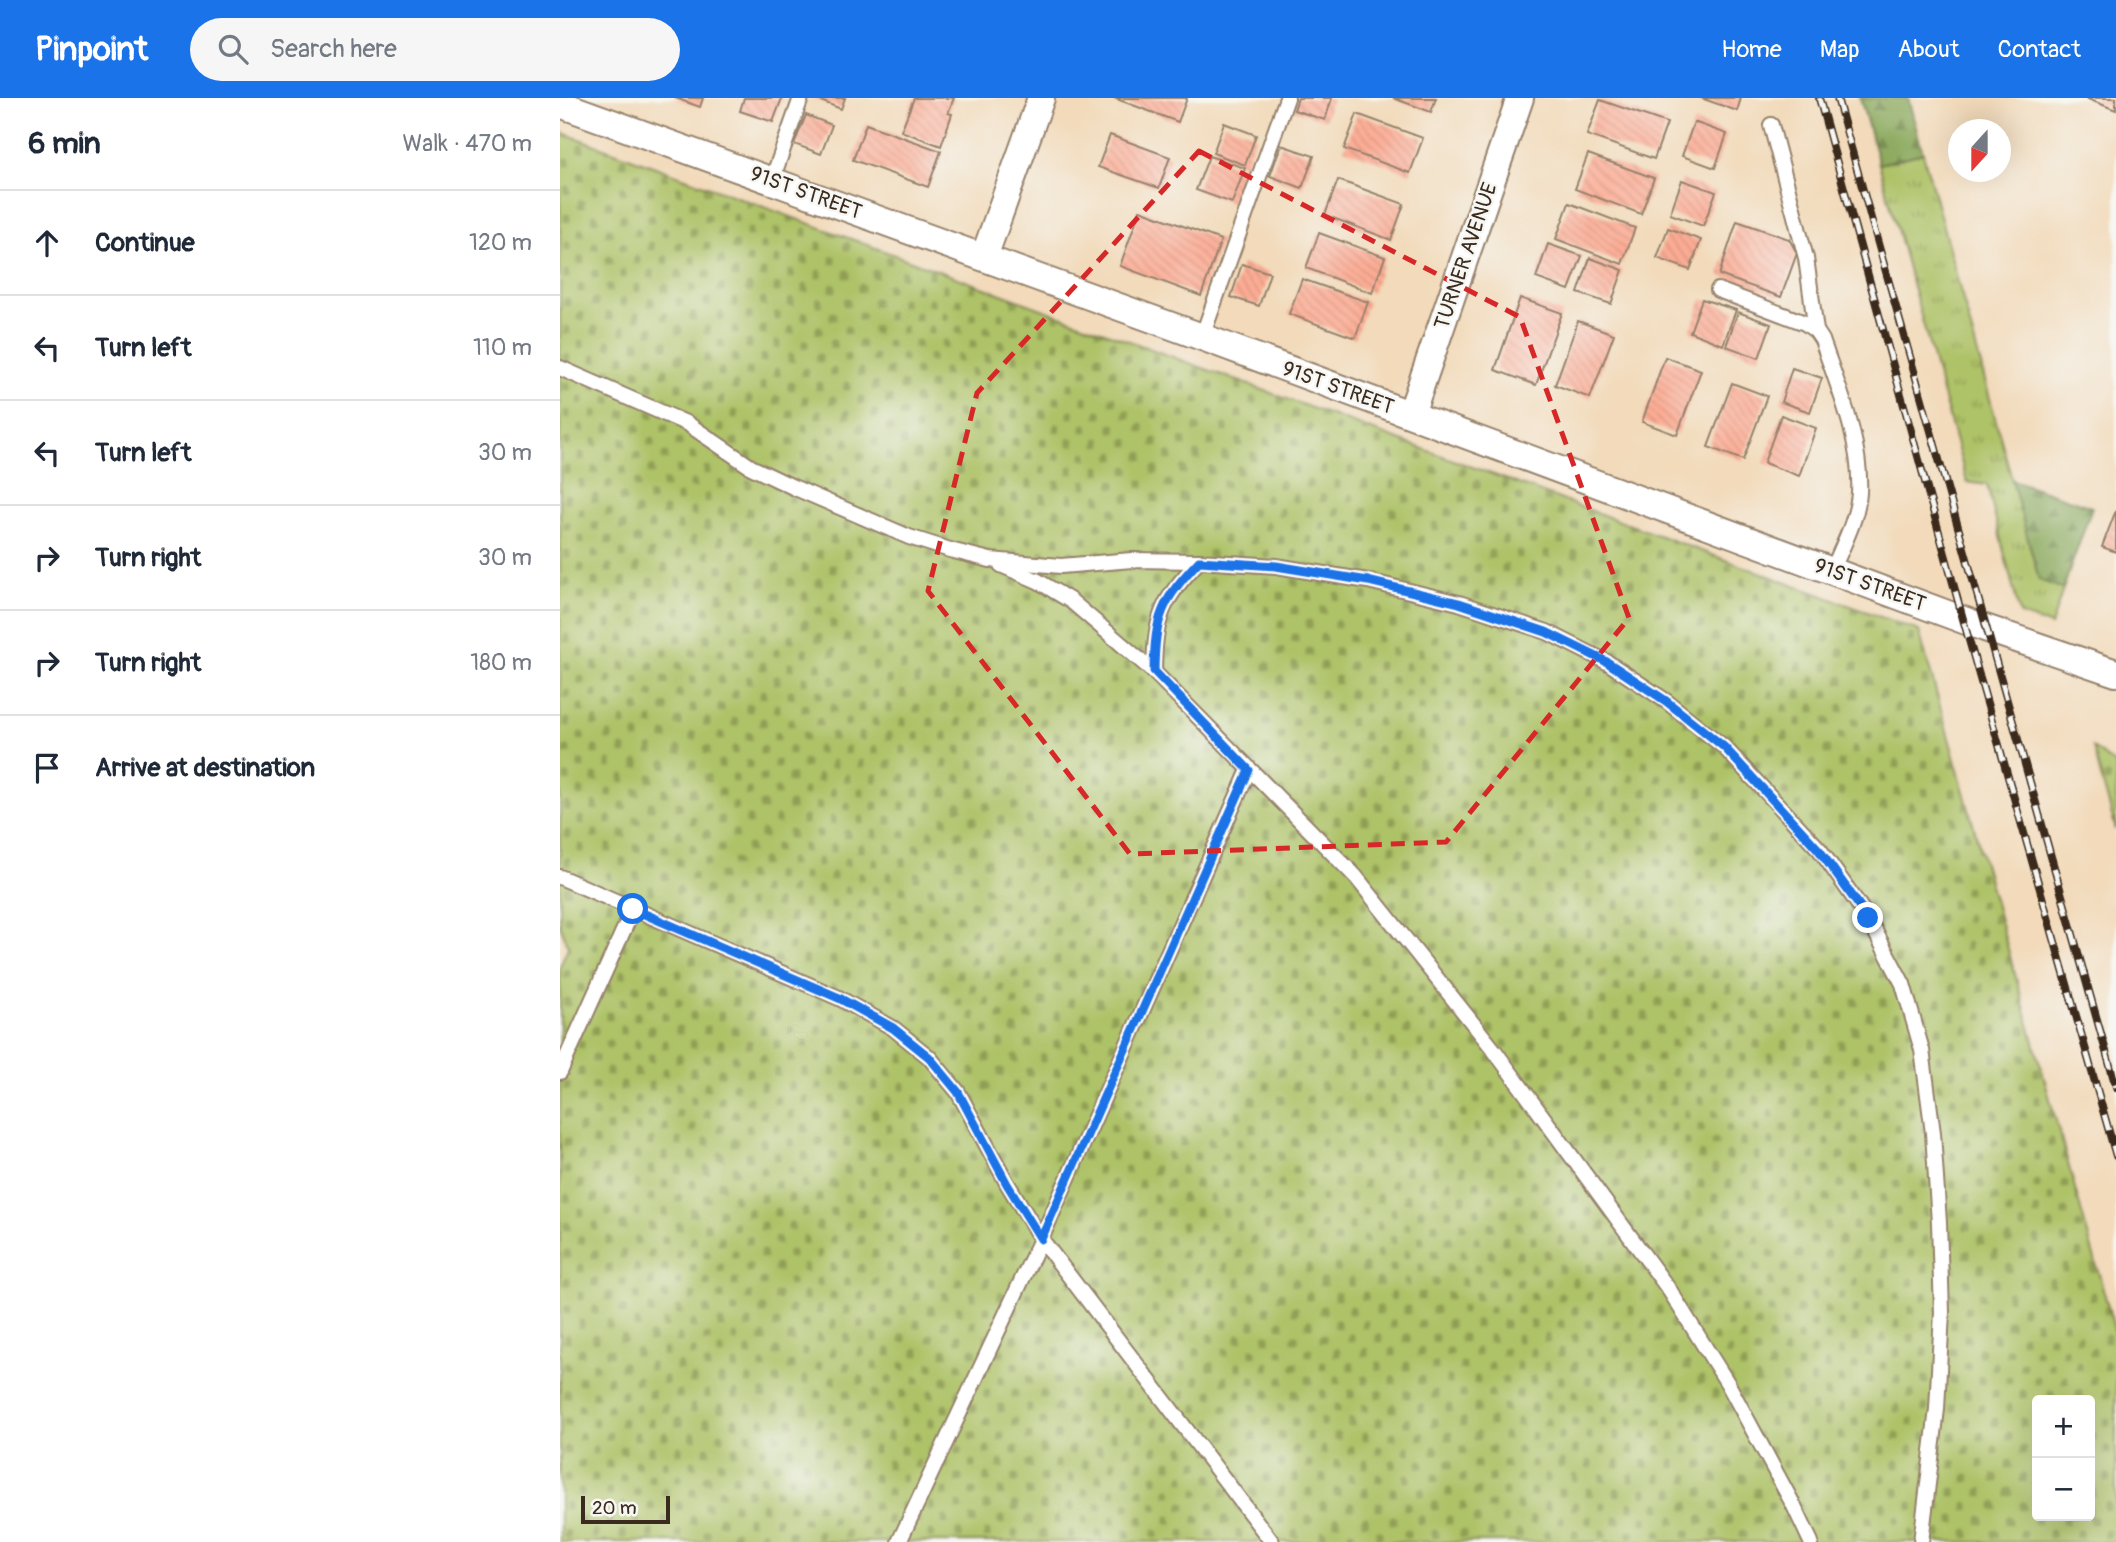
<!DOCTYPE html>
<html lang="en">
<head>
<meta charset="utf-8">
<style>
	body { margin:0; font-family:Pangolin,sans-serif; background:#f6f6f7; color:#1f2937 }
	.controls { position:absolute; right:21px; bottom:21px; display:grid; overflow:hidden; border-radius:7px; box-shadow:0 7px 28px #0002 }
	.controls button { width:63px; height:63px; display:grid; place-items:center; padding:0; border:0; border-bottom:2px solid #e0e1e3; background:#fff; color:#1f2937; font:35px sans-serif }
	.compass { position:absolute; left:1388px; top:21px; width:63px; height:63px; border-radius:50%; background:#fff; box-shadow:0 7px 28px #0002; rotate:201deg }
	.scale { position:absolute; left:21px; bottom:18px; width:89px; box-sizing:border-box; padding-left:7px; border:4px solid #3b2a1e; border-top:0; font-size:19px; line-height:24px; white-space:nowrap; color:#3b2a1e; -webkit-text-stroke:5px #f6f6f2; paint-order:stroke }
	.stop { position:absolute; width:21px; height:21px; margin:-16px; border:5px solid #1a73e8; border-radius:50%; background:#fff }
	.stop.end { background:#1a73e8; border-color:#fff; box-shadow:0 2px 7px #0008 }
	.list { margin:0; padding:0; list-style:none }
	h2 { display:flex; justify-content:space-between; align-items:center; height:91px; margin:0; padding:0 28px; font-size:30px }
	h2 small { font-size:23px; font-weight:400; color:#747a83 }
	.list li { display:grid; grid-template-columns:46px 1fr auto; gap:21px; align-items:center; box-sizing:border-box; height:105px; padding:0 28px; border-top:2px solid #e0e1e3 }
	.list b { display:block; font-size:26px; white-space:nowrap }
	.list em { font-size:23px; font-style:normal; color:#747a83 }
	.icon { flex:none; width:38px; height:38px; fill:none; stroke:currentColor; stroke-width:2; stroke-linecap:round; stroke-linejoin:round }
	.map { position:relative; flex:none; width:1556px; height:1444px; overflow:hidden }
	header { display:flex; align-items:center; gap:42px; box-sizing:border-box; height:98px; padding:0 35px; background:#1a73e8; color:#fff }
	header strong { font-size:33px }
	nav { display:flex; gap:38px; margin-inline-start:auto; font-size:24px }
	.search { width:490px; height:63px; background:#f6f6f7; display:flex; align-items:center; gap:18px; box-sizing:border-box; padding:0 24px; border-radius:38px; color:#747a83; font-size:26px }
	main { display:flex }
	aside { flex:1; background:#fff }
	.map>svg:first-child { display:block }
	.grass { fill:url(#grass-tufts); stroke:#747642; stroke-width:2 }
	.forest { fill:url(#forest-firs); stroke:#62693d; stroke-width:2 }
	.cemetery { fill:url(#cemetery-stones); stroke:#747642; stroke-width:2; fill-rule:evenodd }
	.building { fill:url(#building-back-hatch) }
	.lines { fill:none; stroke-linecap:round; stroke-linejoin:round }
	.lane-casing { stroke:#96826c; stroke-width:18 }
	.street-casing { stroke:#96826c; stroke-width:30 }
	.lane { stroke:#fff; stroke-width:14 }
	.street { stroke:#fff; stroke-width:26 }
	.rail-casing { stroke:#3b2a1e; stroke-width:8 }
	.rail { stroke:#f6f6f2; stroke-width:5; stroke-dasharray:16; stroke-linecap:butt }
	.route { stroke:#1a73e8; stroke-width:9 }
	.marked { fill:none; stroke:#d62828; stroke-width:5; stroke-dasharray:14 9; stroke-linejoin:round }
	.labels { text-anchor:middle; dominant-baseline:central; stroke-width:5; stroke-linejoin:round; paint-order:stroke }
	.street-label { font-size:21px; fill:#3b2a1e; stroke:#f6f6f2 }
</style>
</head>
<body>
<header>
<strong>Pinpoint</strong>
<div class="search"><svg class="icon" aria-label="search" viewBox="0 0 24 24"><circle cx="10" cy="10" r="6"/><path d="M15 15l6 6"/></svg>Search here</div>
<nav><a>Home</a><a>Map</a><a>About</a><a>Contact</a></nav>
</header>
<main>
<aside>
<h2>6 min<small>Walk · 470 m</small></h2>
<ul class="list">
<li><svg class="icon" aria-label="ahead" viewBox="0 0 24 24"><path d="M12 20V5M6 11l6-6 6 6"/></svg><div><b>Continue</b></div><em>120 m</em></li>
<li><svg class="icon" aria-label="left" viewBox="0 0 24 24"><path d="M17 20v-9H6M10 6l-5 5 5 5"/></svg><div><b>Turn left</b></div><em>110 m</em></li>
<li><svg class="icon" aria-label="left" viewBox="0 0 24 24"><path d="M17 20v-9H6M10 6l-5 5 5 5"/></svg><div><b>Turn left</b></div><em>30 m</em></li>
<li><svg class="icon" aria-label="right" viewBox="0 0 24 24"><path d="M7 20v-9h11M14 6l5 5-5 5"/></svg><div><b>Turn right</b></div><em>30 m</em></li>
<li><svg class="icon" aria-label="right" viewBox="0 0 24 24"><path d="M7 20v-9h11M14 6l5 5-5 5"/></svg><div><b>Turn right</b></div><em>180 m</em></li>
<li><svg class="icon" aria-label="arrive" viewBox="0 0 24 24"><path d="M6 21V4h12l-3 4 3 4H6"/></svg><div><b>Arrive at destination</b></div></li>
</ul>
</aside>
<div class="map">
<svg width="1556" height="1444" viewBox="0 0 1556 1444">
	<defs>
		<pattern id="grass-tufts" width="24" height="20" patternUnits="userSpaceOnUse" patternTransform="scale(1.75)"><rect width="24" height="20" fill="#aec267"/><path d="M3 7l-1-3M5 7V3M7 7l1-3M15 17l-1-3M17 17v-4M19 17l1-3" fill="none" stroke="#8f9e54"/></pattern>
		<pattern id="forest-firs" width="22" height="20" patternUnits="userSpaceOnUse" patternTransform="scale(1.75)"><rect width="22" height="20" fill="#8aa85c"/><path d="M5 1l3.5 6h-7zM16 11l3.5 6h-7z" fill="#72894b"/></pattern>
		<pattern id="cemetery-stones" width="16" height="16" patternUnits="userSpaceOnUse" patternTransform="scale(1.75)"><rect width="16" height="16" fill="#aec267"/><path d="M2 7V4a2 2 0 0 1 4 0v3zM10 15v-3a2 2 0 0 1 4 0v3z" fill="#8f9e54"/></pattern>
		<pattern id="building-back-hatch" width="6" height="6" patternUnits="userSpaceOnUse" patternTransform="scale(1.75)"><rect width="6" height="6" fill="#fcac94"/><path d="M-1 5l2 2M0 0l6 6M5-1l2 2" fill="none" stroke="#d9947f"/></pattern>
	</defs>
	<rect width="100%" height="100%" fill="#f6f6f2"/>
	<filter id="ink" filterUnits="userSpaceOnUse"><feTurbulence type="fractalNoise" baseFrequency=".0143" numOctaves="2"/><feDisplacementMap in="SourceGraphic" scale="14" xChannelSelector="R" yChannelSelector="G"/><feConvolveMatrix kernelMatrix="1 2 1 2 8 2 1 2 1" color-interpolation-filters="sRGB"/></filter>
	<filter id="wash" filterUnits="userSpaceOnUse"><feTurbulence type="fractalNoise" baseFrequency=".00686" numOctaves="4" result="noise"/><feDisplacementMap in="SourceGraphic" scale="28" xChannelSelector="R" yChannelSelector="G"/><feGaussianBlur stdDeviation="1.57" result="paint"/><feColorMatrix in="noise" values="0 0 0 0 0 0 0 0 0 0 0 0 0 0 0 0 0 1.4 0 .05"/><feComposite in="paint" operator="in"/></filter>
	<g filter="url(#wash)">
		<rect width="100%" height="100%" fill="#f2daba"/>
		<!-- grass -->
		<path class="grass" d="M1363 55 1479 481 1503 491 1491 528 1460 517 1427 387 1407 384 1319 66Z"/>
		<!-- forest -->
		<g class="forest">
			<path d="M1300 0H1348L1363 55 1319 66Z"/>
			<path d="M1452 382 1532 409 1503 491 1479 482Z"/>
		</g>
		<!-- cemetery -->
		<g class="cemetery">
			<path d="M0 34 1359 533 1556 1237V1444H0V868L8 849 0 827ZM1477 1302H1530V1418H1477Z"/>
			<path d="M1533 650 1556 667V732Z"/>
		</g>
		<g id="blocks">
			<!-- building -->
			<g class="building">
				<path d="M115 0H143L140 9Z"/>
				<path d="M184 0H222L213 24 180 13Z"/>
				<path d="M253 0H285L281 11Z"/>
				<path d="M354 0H394L388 15 392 16 381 48 341 33Z"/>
				<path d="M554 0H627L618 24Z"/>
				<path d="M738 0H772L765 22 734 12Z"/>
				<path d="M833 0H876L871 14Z"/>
				<path d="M1141 0H1181L1177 13Z"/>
				<path d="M1525 0H1556V12Z"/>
				<path d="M1040 2 1107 25 1094 61 1027 37Z"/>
				<path d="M797 16 863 40 850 75 784 51Z"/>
				<path d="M246 17 272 27 261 56 234 46Z"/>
				<path d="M1134 24 1167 36 1155 70 1122 58Z"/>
				<path d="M664 25 696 37 685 67 653 55Z"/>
				<path d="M306 26 381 53 368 89 293 62Z"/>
				<path d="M550 37 610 59 599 90 538 69Z"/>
				<path d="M721 47 754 58 742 90 710 78Z"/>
				<path d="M1028 56 1094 80 1081 116 1015 91Z"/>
				<path d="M649 58 685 70 672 105 636 92Z"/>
				<path d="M778 82 844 106 831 142 765 117Z"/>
				<path d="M1122 82 1156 94 1143 128 1110 116Z"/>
				<path d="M1009 105 1075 130 1062 166 996 141Z"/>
				<path d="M580 112 661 142 641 198 560 168Z"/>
				<path d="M1177 123 1229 141 1237 155 1221 199 1159 177Z"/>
				<path d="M1108 130 1141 142 1130 172 1097 160Z"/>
				<path d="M759 135 825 159 812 195 746 170Z"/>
				<path d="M988 146 1022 158 1009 192 976 180Z"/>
				<path d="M1030 160 1063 172 1051 206 1018 195Z"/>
				<path d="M682 166 710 175 699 208 671 199Z"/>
				<path d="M742 181 808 204 795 240 729 216Z"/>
				<path d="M960 200 1002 215 976 287 935 272Z"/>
				<path d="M1142 201 1176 212 1163 247 1130 234Z"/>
				<path d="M1178 214 1211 226 1199 260 1166 248Z"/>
				<path d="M1018 223 1054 236 1030 300 995 287Z"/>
				<path d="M1105 259 1141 272 1117 337 1082 324Z"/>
				<path d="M1232 270 1262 280 1250 314 1221 304Z"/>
				<path d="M1172 285 1207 298 1183 362 1148 349Z"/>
				<path d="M1221 317 1256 330 1239 378 1204 365Z"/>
				<path d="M1556 412V454L1542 449Z"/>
			</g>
		</g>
	</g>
	<g filter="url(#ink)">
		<use href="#blocks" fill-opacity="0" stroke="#96826c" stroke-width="2"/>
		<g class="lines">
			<!-- lane casing -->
			<g class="lane-casing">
				<g id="lane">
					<path d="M1211 27 1246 160 1256 233"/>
					<path d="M212 82 241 0"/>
					<path d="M1158 192 1245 225 1256 233 1262 242C1278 289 1302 344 1299 395 1297 422 1282 449 1272 473"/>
					<path d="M642 239 727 0"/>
					<path d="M0 270 128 326 191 369 233 389 349 439 390 452 430 462 501 468 572 462 639 463 716 468 808 483 899 505 987 534 1047 564 1106 603 1164 649 1260 752 1308 820 1343 886 1362 952 1373 1035 1379 1125 1382 1214 1377 1311 1361 1444"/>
					<path d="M441 467 478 483 511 503 594 574 796 779 934 952 1110 1193 1168 1286 1234 1408 1251 1444"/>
					<path d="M594 574C595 519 601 503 639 463"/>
					<path d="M0 779 279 900 333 930 369 959 398 994 447 1085 481 1141 712 1444"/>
					<path d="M0 974 73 811"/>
					<path d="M339 1444 481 1141 689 672"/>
				</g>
			</g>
			<!-- street casing -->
			<g class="street-casing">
				<g id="street">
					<path d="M0 6 642 239 1425 530 1556 575"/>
					<path d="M424 159 481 0"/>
					<path d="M851 316 960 0"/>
				</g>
			</g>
			<!-- lane -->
			<use href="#lane" class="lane"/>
			<!-- street -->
			<use href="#street" class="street"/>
			<!-- rail casing -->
			<g class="rail-casing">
				<g id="rail">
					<path d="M1259 0 1403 521 1556 1058"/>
					<path d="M1277 0 1556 989"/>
				</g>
			</g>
			<!-- rail -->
			<use href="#rail" class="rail"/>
		</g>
	</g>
	<g class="lines" filter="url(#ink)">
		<!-- route -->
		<path class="route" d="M73 811 279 900 333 930 369 959 398 994 447 1086 481 1141 689 672 594 573C595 519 601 503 639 463L716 468 808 483 899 505 986 534 1047 564 1106 603 1164 649 1259 752 1308 820"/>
	</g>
	<!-- marked area -->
	<path class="marked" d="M639 53 960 219 1069 520 886 744 570 756 368 493 417 295Z"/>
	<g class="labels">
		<!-- street labels -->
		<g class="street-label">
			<text transform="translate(246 95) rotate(20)">91ST STREET</text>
			<text transform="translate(906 158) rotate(-71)">TURNER AVENUE</text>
			<text transform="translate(778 290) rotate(20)">91ST STREET</text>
			<text transform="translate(1310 487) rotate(20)">91ST STREET</text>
		</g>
	</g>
</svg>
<div class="controls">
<button>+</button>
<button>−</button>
</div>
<svg class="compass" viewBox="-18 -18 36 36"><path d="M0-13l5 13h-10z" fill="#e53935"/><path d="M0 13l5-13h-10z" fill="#747a83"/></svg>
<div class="scale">20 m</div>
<div class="stop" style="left:73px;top:811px"></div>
<div class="stop end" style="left:1308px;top:820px"></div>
</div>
</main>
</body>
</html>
